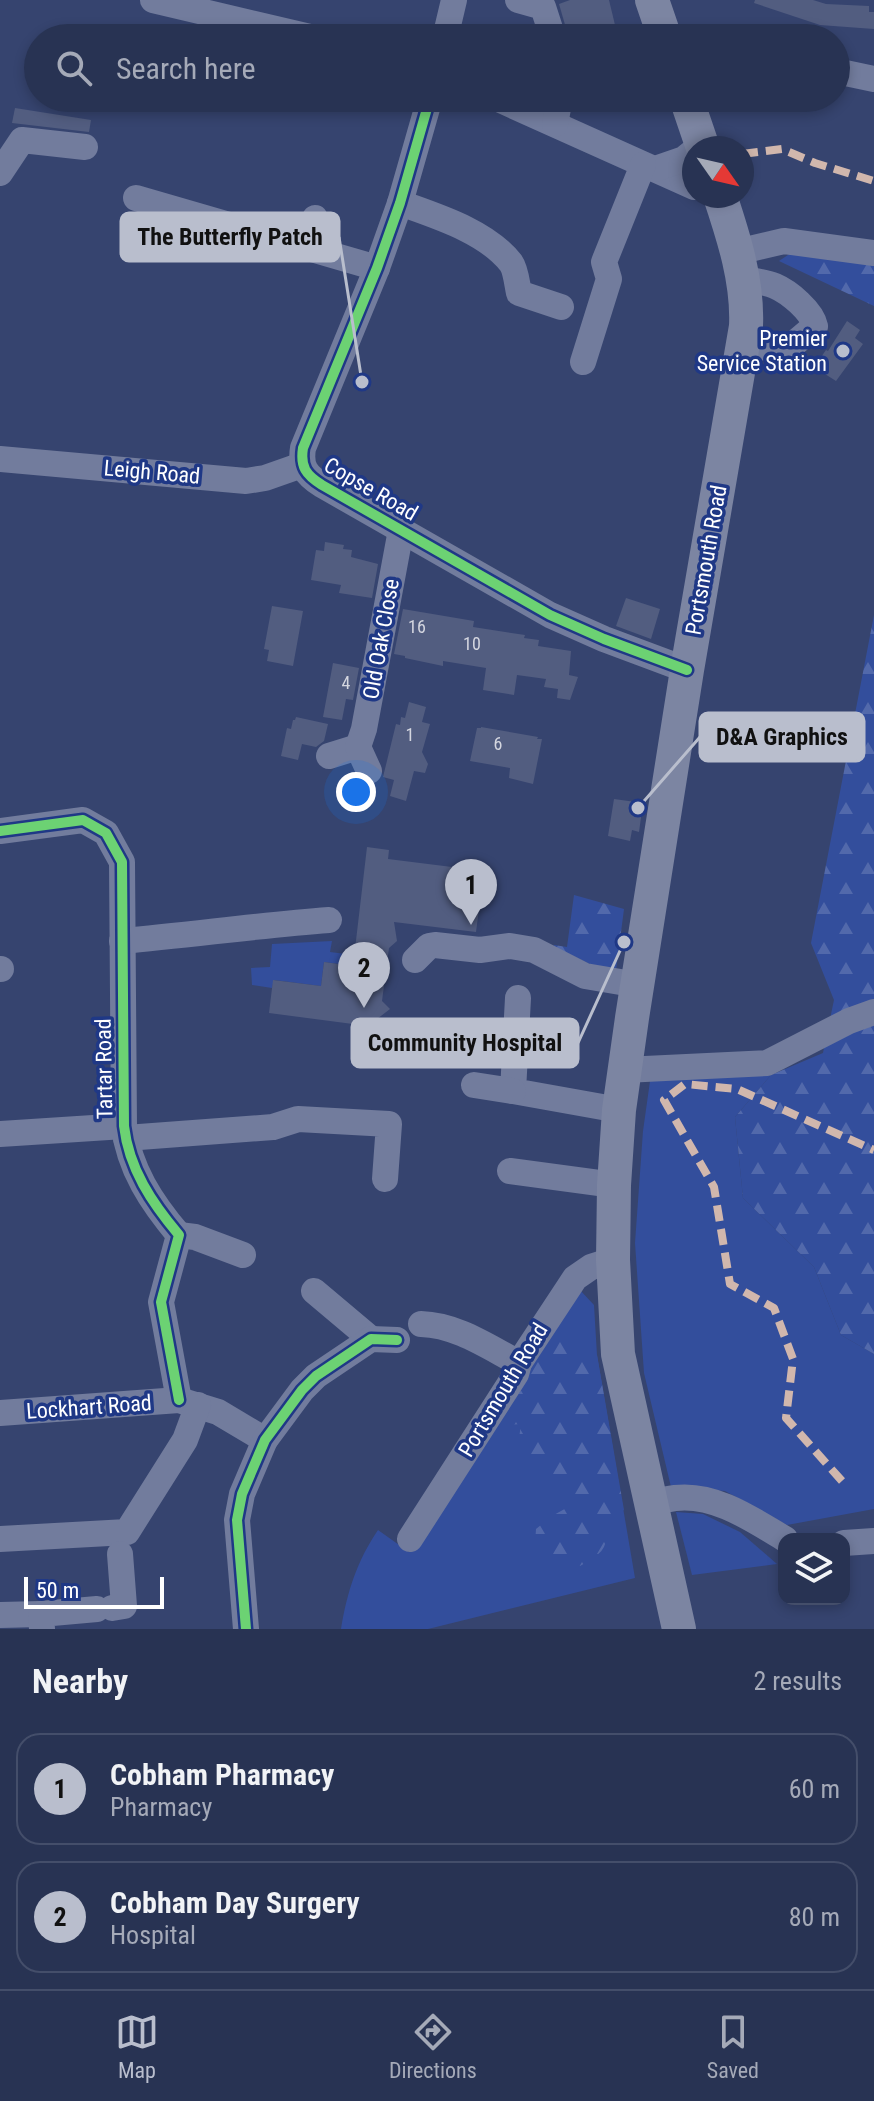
<!DOCTYPE html>
<html lang="en">
<head>
<meta charset="utf-8">
<style>
	body { margin:0; font-family:"Roboto Condensed",sans-serif; background:#303b5a; color:#f1f3f6 }
	.controls { position:absolute; right:24px; bottom:24px; display:grid; overflow:hidden; border-radius:16px; box-shadow:0 4px 12px #0003 }
	.controls button { width:72px; height:72px; display:grid; place-items:center; padding:0; border:0; border-bottom:2px solid #444e6a; background:#283353; color:#f1f3f6; font:40px sans-serif }
	.compass { position:absolute; left:682px; top:136px; width:72px; height:72px; border-radius:50%; background:#283353; box-shadow:0 4px 12px #0003; rotate:124deg }
	.scale { position:absolute; left:24px; bottom:20px; width:140px; box-sizing:border-box; padding-left:8px; border:4px solid #fff; border-top:0; font-size:22px; line-height:28px; white-space:nowrap; color:#fff; -webkit-text-stroke:6px #1f3886; paint-order:stroke }
	.you { position:absolute; left:356px; top:792px; width:28px; height:28px; margin:-20px; border:6px solid #fff; border-radius:50%; background:#1a73e8; box-shadow:0 0 0 12px #1a73e833 }
	.badge { display:grid; place-items:center; width:52px; height:52px; border-radius:50%; background:#b9becd; color:#111; font-size:26px; font-weight:700 }
	.pin { position:absolute; translate:-50% -66px; filter:drop-shadow(0 2px 4px #0008) }
	.pin::after { content:''; position:absolute; top:42px; width:28px; height:24px; background:inherit; clip-path:polygon(0 0,100% 0,50% 100%) }
	.list { margin:0; padding:0; list-style:none }
	h2 { display:flex; justify-content:space-between; align-items:center; height:104px; margin:0; padding:0 32px; font-size:34px }
	h2 small { font-size:26px; font-weight:400; color:#a5aab8 }
	.list li { display:grid; grid-template-columns:52px 1fr auto; gap:24px; align-items:center; box-sizing:border-box; height:112px; margin:0 16px 16px; padding:0 16px; border:2px solid #444e6a; border-radius:24px }
	.list b { display:block; font-size:30px; white-space:nowrap }
	.list p { margin:0; font-size:26px; white-space:nowrap; color:#a5aab8 }
	.list em { font-size:26px; font-style:normal; color:#a5aab8 }
	.icon { flex:none; width:44px; height:44px; fill:none; stroke:currentColor; stroke-width:2; stroke-linecap:round; stroke-linejoin:round }
	.map { position:relative; flex:none; width:874px; height:1629px; overflow:hidden }
	.search { position:absolute; background:#283353; box-shadow:0 4px 12px #0003; left:24px; right:24px; top:24px; height:88px; display:flex; align-items:center; gap:20px; box-sizing:border-box; padding:0 28px; border-radius:44px; color:#a5aab8; font-size:30px }
	.sheet { height:360px; background:#283353 }
	nav { display:flex; justify-content:space-around; align-items:center; box-sizing:border-box; height:112px; border-top:2px solid #444e6a; background:#283353; font-size:22px; color:#a5aab8 }
	nav a { display:grid; justify-items:center; gap:4px }
	nav .on { color:#b9becd }
	.map>svg:first-child { display:block }
	.green { fill:#334e9c }
	.forest { fill:url(#forest-firs) }
	.building { fill:#525d80 }
	.lines { fill:none; stroke-linecap:round; stroke-linejoin:round }
	.minor { stroke:#727c9d; stroke-width:26 }
	.major { stroke:#7c85a2; stroke-width:34 }
	.quiet { stroke:#d1b7ad; stroke-width:8; stroke-dasharray:16 8; stroke-linecap:butt }
	.cycleway-casing { stroke:#1f3886; stroke-width:15 }
	.cycleway { stroke:#6cd273; stroke-width:10 }
	.poi-dot { fill:#b9becd; stroke:#1f3886; stroke-width:3 }
	.labels { text-anchor:middle; dominant-baseline:central; stroke-width:7; stroke-linejoin:round; paint-order:stroke }
	.number-label { font-size:18px; fill:#d4d6df }
	.poi-label { font-size:22px; fill:#fff; stroke:#1f3886; text-anchor:end }
	.street-label { font-size:22px; fill:#fff; stroke:#1f3886 }
	.leader { fill:none; stroke:#b9becd; stroke-width:3 }
	.callout-dot { fill:#b9becd; stroke:#1f3886; stroke-width:3 }
	.callout { fill:#b9becd; stroke:#b9becd; stroke-width:3 }
	.callout-label { font-size:24px; text-anchor:middle; font-weight:bold; fill:#111 }
</style>
</head>
<body>
<div class="map">
<svg width="874" height="1629" viewBox="0 0 874 1629">
	<defs>
		<pattern id="forest-firs" width="22" height="20" patternUnits="userSpaceOnUse" patternTransform="scale(2)"><rect width="22" height="20" fill="#334e9c"/><path d="M5 1l3.5 6h-7zM16 11l3.5 6h-7z" fill="#5269ab"/></pattern>
	</defs>
	<rect width="100%" height="100%" fill="#36446f"/>
	<!-- green -->
	<g class="green">
		<path d="M332 941 330 952 354 955 353 966 324 962 321 986 274 980 272 988 252 985 251 968 270 967 272 944Z"/>
		<path d="M771 1075 735 1117 743 1198 814 1267 841 1335 874 1354V1509L787 1525 725 1491 671 1487 644 1373 635 1243 643 1131 650 1081Z"/>
		<path d="M580 1290 594 1305 597 1355 635 1578 428 1629H341C347 1592 357 1561 378 1530L409 1552 499 1409Z"/>
		<path d="M676 1512 703 1514 740 1532 777 1564 692 1575Z"/>
	</g>
	<!-- forest -->
	<g class="forest">
		<path d="M794 251 874 262V306L779 261Z"/>
		<path d="M874 615V1354L841 1335 814 1267 743 1198 735 1117 771 1075 823 1053 834 1000 811 943Z"/>
		<path d="M574 895 624 909 616 970 596 967 554 947V945L567 947Z"/>
		<path d="M554 1328 597 1355 624 1510 607 1520C607 1549 606 1551 580 1566L548 1556 535 1544 536 1529 552 1516 570 1506 562 1498 552 1495 547 1481 546 1468 540 1464 528 1465 517 1453 521 1424 508 1425 501 1416 529 1380 523 1374Z"/>
	</g>
	<!-- building -->
	<g class="building">
		<path d="M570 0H609L615 25 568 35 559 4Z"/>
		<path d="M755 0H813L826 4 869 6V12H874V29L820 25 754 3Z"/>
		<path d="M15 108 91 120 89 132 12 123Z"/>
		<path d="M847 321 860 330 855 338 863 344 836 381 814 367 826 350 828 351Z"/>
		<path d="M325 542 344 545 343 549 352 550 351 557 378 564 372 598 339 593 341 585 311 580 316 550 324 551Z"/>
		<path d="M626 598 660 609 651 639 616 626Z"/>
		<path d="M272 606 303 611 293 666 267 661 269 650 264 649Z"/>
		<path d="M403 609 474 621 473 627 525 635 524 638 539 640 538 646 571 651 569 675 578 677 570 700 557 698 558 689 544 687 546 679 517 675 514 695 483 690 486 668 443 661V666L405 658V656L394 654Z"/>
		<path d="M333 663 359 668 353 700 346 699 342 720 323 717Z"/>
		<path d="M409 702 426 707 422 722 430 724 422 752 428 764 425 773 414 771 406 801 390 796 394 780 383 777 396 724 400 725 401 717 405 718Z"/>
		<path d="M296 717 328 724 324 741 316 747 302 744 298 760 281 756 287 728 291 729 293 720H295Z"/>
		<path d="M481 727 538 737 537 739H542L533 784 509 778 510 768 470 761 477 728H481Z"/>
		<path d="M614 799 643 803 639 832 632 830 630 841 608 836Z"/>
		<path d="M367 847 389 850 388 859 484 871 476 932 394 922 397 941 389 948 382 1001 390 1009 368 1026 269 1013 273 980 321 986 324 962 353 966Z"/>
	</g>
	<g class="lines">
		<!-- minor -->
		<g class="minor">
			<path d="M153 0 314 38"/>
			<path d="M518 0 543 7 553 38"/>
			<path d="M445 38 454 0"/>
			<path d="M836 71 874 79"/>
			<path d="M430 98 400 203 377 268 303 448C300 467 306 475 322 485L550 615 604 639 687 670"/>
			<path d="M496 98 694 187"/>
			<path d="M555 124 560 98"/>
			<path d="M655 169 684 159 694 151"/>
			<path d="M0 173 22 140 85 147"/>
			<path d="M136 198 377 268"/>
			<path d="M400 203C436 216 486 231 511 263 516 270 517 284 519 293L561 307"/>
			<path d="M308 247 315 218"/>
			<path d="M737 252 784 241 874 253"/>
			<path d="M743 344 773 349 789 348 815 326C812 311 789 292 775 286 766 282 753 281 743 279"/>
			<path d="M583 362 609 279 604 262 643 165"/>
			<path d="M0 459 246 481 265 478 302 465"/>
			<path d="M329 756 358 747"/>
			<path d="M369 771 358 747 364 729 401 530"/>
			<path d="M0 831 83 820 106 833 122 862 124 1126C129 1169 152 1203 179 1235L161 1302 179 1400"/>
			<path d="M122 941C191 935 260 925 329 920"/>
			<path d="M415 960 429 946 435 945 480 950 510 946 534 950 585 976 638 985"/>
			<path d="M0 969H1"/>
			<path d="M518 998 513 1091 619 1110"/>
			<path d="M624 1070 767 1063 849 1021 874 1012"/>
			<path d="M474 1085 513 1091"/>
			<path d="M0 1134 124 1126"/>
			<path d="M126 1138 273 1127 298 1119 389 1124 385 1179"/>
			<path d="M510 1171 614 1185"/>
			<path d="M179 1235 195 1237 243 1255"/>
			<path d="M314 1291 371 1339"/>
			<path d="M421 1324C457 1325 488 1347 519 1363"/>
			<path d="M0 1413 179 1400 218 1412 265 1440"/>
			<path d="M651 1503C659 1501 667 1499 675 1498 715 1493 753 1520 785 1539"/>
			<path d="M0 1539 127 1532 185 1440 198 1405"/>
			<path d="M410 1539 516 1374 519 1363 575 1278 591 1267 613 1260"/>
			<path d="M844 1543 874 1541"/>
			<path d="M112 1608 124 1606 120 1554"/>
			<path d="M0 1615 41 1614"/>
			<path d="M42 1629 41 1614 97 1609"/>
			<path d="M246 1629 237 1520 242 1494 265 1440 302 1390 316 1376 371 1339 397 1340"/>
		</g>
		<!-- major -->
		<g class="major">
			<path d="M652 0 665 38"/>
			<path d="M686 98 703 148"/>
			<path d="M679 1629 618 1354 613 1260 614 1185 619 1110 632 1018 687 670 746 326C748 282 734 238 720 196"/>
		</g>
		<!-- quiet -->
		<g class="quiet">
			<path d="M742 154 782 149 815 163 874 181"/>
			<path d="M842 1481 786 1418 793 1359 774 1308 730 1284 714 1187 664 1100 685 1084 737 1089 874 1150"/>
		</g>
		<!-- cycleway casing -->
		<g class="cycleway-casing">
			<g id="cycleway">
				<path d="M430 98 400 203 377 268 303 448C300 467 306 475 322 485L550 615 604 639 687 670"/>
				<path d="M0 831 83 820 106 833 122 862 124 1126C129 1169 152 1203 179 1235L161 1302 179 1400"/>
				<path d="M246 1629 237 1520 242 1494 265 1440 302 1390 316 1376 371 1339 397 1340"/>
			</g>
		</g>
		<!-- cycleway -->
		<use href="#cycleway" class="cycleway"/>
	</g>
	<!-- markers -->
	<circle class="poi-dot" cx="843" cy="351" r="8"/>
	<g class="labels">
		<!-- number labels -->
		<g class="number-label">
			<text x="417" y="626">16</text>
			<text x="472" y="643">10</text>
			<text x="346" y="682">4</text>
			<text x="410" y="734">1</text>
			<text x="498" y="743">6</text>
		</g>
		<!-- poi labels -->
		<g class="poi-label">
			<text x="827" y="338">Premier<tspan x="827" dy="25">Service Station</tspan></text>
		</g>
		<!-- street labels -->
		<g class="street-label">
			<text transform="translate(152 472) rotate(5)">Leigh Road</text>
			<text transform="translate(371 489) rotate(30)">Copse Road</text>
			<text transform="translate(706 560) rotate(-80)">Portsmouth Road</text>
			<text transform="translate(381 639) rotate(-80)">Old Oak Close</text>
			<text transform="translate(104 1069) rotate(-91)">Tartar Road</text>
			<text transform="translate(503 1390) rotate(-59)">Portsmouth Road</text>
			<text transform="translate(89 1407) rotate(-4)">Lockhart Road</text>
		</g>
	</g>
	<!-- callouts -->
	<path class="leader" d="M362 382L339 237M638 808L700 737M624 942L578 1043"/>
	<g class="callout-dot">
		<circle cx="362" cy="382" r="8"/>
		<circle cx="638" cy="808" r="8"/>
		<circle cx="624" cy="942" r="8"/>
	</g>
	<g class="callout">
		<rect x="121" y="213" width="218" height="48" rx="8"/>
		<rect x="700" y="713" width="164" height="48" rx="8"/>
		<rect x="352" y="1019" width="226" height="48" rx="8"/>
	</g>
	<g class="callout-label">
		<text x="230" y="245">The Butterfly Patch</text>
		<text x="782" y="745">D&amp;A Graphics</text>
		<text x="465" y="1051">Community Hospital</text>
	</g>
</svg>
<div class="controls">
<button><svg class="icon" aria-label="layers" viewBox="0 0 24 24"><path d="M12 4l9 5-9 5-9-5zM3 14l9 5 9-5"/></svg></button>
</div>
<svg class="compass" viewBox="-18 -18 36 36"><path d="M0-13l5 13h-10z" fill="#e53935"/><path d="M0 13l5-13h-10z" fill="#a5aab8"/></svg>
<div class="scale">50 m</div>
<div class="you"></div>
<div class="pin badge" style="left:471px;top:925px">1</div>
<div class="pin badge" style="left:364px;top:1008px">2</div>
<div class="search"><svg class="icon" aria-label="search" viewBox="0 0 24 24"><circle cx="10" cy="10" r="6"/><path d="M15 15l6 6"/></svg>Search here</div>
</div>
<section class="sheet">
<h2>Nearby<small>2 results</small></h2>
<ul class="list">
<li><span class="badge">1</span><div><b>Cobham Pharmacy</b><p>Pharmacy</p></div><em>60 m</em></li>
<li><span class="badge">2</span><div><b>Cobham Day Surgery</b><p>Hospital</p></div><em>80 m</em></li>
</ul>
</section>
<nav>
<a class="on"><svg class="icon" aria-label="map" viewBox="0 0 24 24"><path d="M3 6l6-2 6 2 6-2v14l-6 2-6-2-6 2zM9 4v14M15 6v14"/></svg>Map</a>
<a><svg class="icon" aria-label="directions" viewBox="0 0 24 24"><path d="M12 3l9 9-9 9-9-9zM9 14v-3h6M13 9l2 2-2 2"/></svg>Directions</a>
<a><svg class="icon" aria-label="saved" viewBox="0 0 24 24"><path d="M7 4h10v16l-5-4-5 4z"/></svg>Saved</a>
</nav>
</body>
</html>
